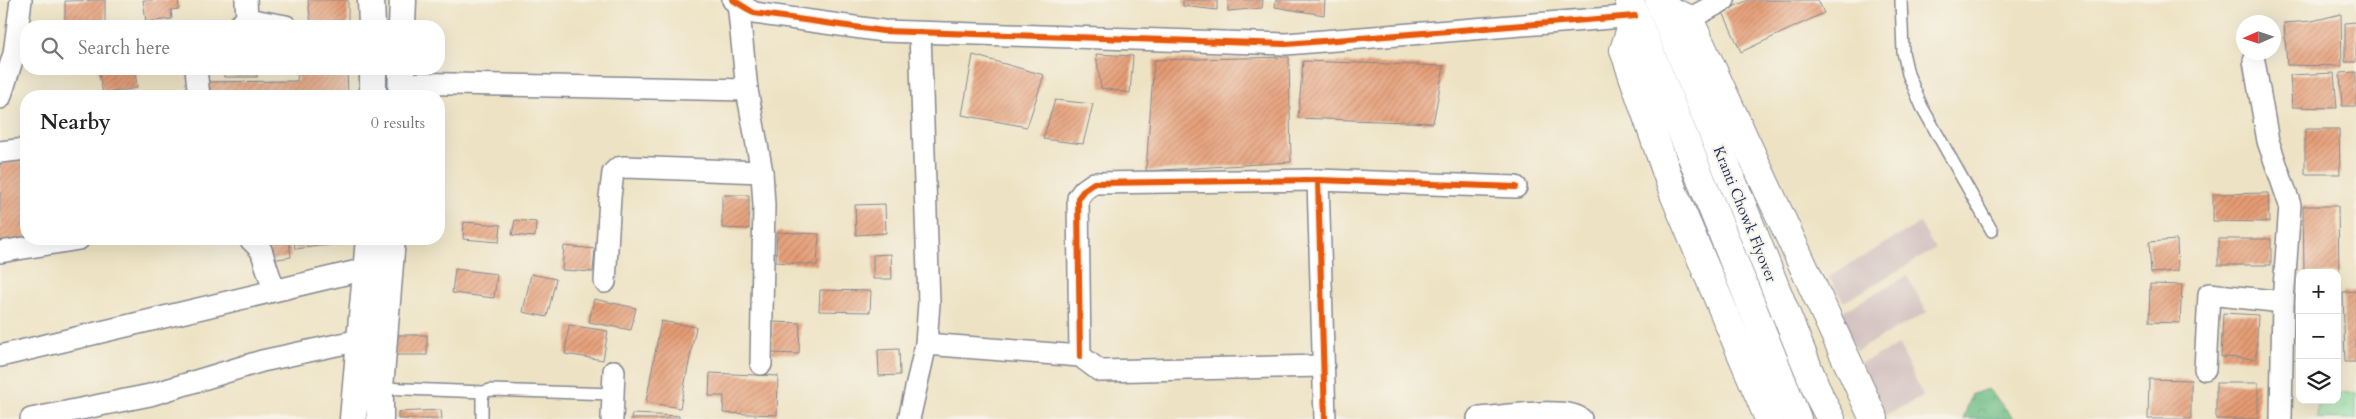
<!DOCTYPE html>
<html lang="en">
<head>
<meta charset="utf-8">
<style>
	body { margin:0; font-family:Cardo,serif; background:#f2f2f2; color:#222 }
	.controls { position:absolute; right:15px; bottom:15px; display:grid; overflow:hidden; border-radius:10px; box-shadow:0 5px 20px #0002 }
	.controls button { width:45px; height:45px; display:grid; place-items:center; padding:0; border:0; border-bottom:1px solid #e0e0e0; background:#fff; color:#222; font:25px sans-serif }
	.compass { position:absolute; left:2236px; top:15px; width:45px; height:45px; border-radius:50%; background:#fff; box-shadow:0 5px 20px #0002; rotate:267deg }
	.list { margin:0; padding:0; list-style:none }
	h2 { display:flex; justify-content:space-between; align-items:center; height:65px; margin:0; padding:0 20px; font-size:21px }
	h2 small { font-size:16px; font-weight:400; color:#767676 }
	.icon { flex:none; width:28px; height:28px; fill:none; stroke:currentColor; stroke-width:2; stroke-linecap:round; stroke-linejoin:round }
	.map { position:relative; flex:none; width:2356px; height:419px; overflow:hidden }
	.search { position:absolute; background:#fff; box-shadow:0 5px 20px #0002; left:20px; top:20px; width:425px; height:55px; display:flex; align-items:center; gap:12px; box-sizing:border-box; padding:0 18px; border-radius:20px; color:#767676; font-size:19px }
	.panel { position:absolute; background:#fff; box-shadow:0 5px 20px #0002; left:20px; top:90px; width:425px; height:155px; border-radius:20px }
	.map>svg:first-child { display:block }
	.industrial { fill:#d1bfbe }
	.forest { fill:url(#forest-crowns); stroke:#467672 }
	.park { fill:url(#park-tufts); stroke:#53877f }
	.building { fill:url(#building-hatch) }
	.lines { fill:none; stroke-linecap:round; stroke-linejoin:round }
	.service-casing { stroke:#848890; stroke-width:14 }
	.minor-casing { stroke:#848890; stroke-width:24 }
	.tertiary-casing { stroke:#848890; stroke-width:29 }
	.primary-casing { stroke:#848890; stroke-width:30 }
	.trunk-casing { stroke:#848890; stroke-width:30 }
	.service { stroke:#fff; stroke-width:11 }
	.minor { stroke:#fff; stroke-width:21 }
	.tertiary { stroke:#fff; stroke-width:26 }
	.primary { stroke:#fff; stroke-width:28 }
	.trunk { stroke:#fff; stroke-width:28 }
	.cycleway-casing { stroke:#f7f3e8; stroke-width:9 }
	.cycleway { stroke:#e8590c; stroke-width:6 }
	.labels { text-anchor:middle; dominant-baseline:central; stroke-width:4; stroke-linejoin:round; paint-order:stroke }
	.street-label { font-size:15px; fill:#1b2f5e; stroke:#f7f3e8 }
</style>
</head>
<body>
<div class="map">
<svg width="2356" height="419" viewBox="0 0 2356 419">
	<defs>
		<pattern id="forest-crowns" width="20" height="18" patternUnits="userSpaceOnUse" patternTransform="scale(1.25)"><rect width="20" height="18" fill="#70be86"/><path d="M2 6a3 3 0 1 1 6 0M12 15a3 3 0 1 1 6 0" fill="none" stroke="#5b9b71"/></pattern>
		<pattern id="park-tufts" width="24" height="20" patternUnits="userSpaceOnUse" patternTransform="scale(1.25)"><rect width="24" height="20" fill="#8bdfa0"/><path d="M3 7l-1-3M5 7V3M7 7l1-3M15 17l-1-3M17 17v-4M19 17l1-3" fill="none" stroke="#77c08c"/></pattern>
		<pattern id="building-hatch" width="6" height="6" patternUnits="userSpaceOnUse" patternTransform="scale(1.25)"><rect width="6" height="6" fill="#e69c74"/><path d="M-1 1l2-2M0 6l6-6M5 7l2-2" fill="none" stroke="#ba8062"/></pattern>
	</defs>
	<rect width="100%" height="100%" fill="#f7f3e8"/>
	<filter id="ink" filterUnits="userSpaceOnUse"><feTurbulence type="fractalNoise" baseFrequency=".02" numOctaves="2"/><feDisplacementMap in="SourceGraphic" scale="10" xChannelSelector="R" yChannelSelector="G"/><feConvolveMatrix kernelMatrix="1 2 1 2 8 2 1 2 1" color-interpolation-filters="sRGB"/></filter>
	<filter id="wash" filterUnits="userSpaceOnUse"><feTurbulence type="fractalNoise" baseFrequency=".0096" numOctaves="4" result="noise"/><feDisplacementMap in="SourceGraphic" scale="20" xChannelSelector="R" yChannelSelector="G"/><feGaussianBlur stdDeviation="1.12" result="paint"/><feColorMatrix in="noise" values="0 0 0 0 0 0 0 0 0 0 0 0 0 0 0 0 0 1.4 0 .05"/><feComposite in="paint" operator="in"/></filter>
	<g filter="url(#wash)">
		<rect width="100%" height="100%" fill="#ede2c3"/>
		<!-- industrial -->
		<g class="industrial">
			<path d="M1920 223 1935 249 1844 302 1829 277Z"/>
			<path d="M1907 276 1927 312 1856 351 1836 315Z"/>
			<path d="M1899 345 1923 397 1885 415 1860 363Z"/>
		</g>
		<!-- forest -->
		<path class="forest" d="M1988 389 2012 416 2013 419H1963L1972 394Z"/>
		<!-- park -->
		<path class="park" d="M2337 393H2356V419L2317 418 2318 400H2337Z"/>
		<g id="blocks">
			<!-- building -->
			<g class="building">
				<path d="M105 0V26H65V1Z"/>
				<path d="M143 0H178L179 9 171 10 172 19 146 22Z"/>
				<path d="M308 0H348V26L311 24Z"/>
				<path d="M1183 0H1217V10L1183 6Z"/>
				<path d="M1228 0H1263L1262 8 1228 11Z"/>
				<path d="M1276 0H1325L1324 15 1275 7Z"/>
				<path d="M1748 0H1818L1824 13 1741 52 1723 12Z"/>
				<path d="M2341 14 2342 66 2287 65 2284 23 2312 21Z"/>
				<path d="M2356 22V62H2345V23Z"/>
				<path d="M1096 54 1133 56 1130 93 1101 88Z"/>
				<path d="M973 55 1044 75 1027 127 962 115Z"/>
				<path d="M1289 57 1291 162 1146 171 1154 60Z"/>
				<path d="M1303 61 1444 66 1433 123 1298 118Z"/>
				<path d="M98 69H135L137 88 103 94Z"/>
				<rect x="224" y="69" width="33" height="8"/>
				<path d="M298 69H347L348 96H206L204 82 297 81Z"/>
				<path d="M2356 72V106H2342L2340 73Z"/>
				<path d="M2334 73 2337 108 2292 107 2290 75Z"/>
				<path d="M1055 100 1093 104 1083 144 1043 139Z"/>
				<path d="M2305 129H2339L2340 174H2305Z"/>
				<path d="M26 161V239L0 246V163Z"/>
				<path d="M2268 193 2269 222 2213 221V194Z"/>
				<path d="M722 195H749V229L722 228Z"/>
				<path d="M885 204 886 233 856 235 855 205Z"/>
				<path d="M2303 206H2338L2339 273H2304Z"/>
				<path d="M515 220 536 222 535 237 512 235Z"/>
				<path d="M464 222 501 225 499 242 463 239Z"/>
				<path d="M777 232 819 234 817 265 776 262Z"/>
				<path d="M265 239H289L291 257 271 260Z"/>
				<path d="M294 239H343V243L295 249Z"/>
				<rect x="2218" y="239" width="53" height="26"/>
				<path d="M2177 240 2178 271 2151 273 2149 242Z"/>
				<path d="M564 246 595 249 593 272 562 270Z"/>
				<path d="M891 254 892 279H873V255Z"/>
				<path d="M455 269 497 274 494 298 452 293Z"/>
				<path d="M531 274 556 279 547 317 523 312Z"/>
				<path d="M2150 284 2182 285 2180 323 2149 322Z"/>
				<path d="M820 290 871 291 870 312 819 311Z"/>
				<path d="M2356 291V362H2345L2343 292Z"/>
				<path d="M594 299 636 308 631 330 589 322Z"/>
				<path d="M2223 313 2258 315 2256 359 2221 357Z"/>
				<path d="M661 321 696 327 680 408 646 402Z"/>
				<path d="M773 322 800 323 799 354 772 353Z"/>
				<path d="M569 325 608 331 603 360 565 354Z"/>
				<rect x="394" y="335" width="33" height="20"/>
				<path d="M899 349 900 375 879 376 878 350Z"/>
				<path d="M710 373 778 376 777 415 723 413 724 396H709Z"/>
				<path d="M2149 379 2191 380V419H2148Z"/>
				<rect x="2216" y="383" width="42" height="36"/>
				<path d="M441 410 442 419H398V412Z"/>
				<path d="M632 414 679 416V419H631Z"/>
			</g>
		</g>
	</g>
	<g filter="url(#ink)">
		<use href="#blocks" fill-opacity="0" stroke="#848890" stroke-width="1"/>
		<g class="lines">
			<!-- service casing -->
			<g class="service-casing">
				<g id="service">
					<path d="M1901 0 1903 52 1908 74 1922 107 1992 231"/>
					<path d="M380 388 484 392"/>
					<path d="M482 419V398L484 392 490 390 613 394"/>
				</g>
			</g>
			<!-- minor casing -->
			<g class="minor-casing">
				<g id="minor">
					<path d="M246 0 247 19"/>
					<path d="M733 0 754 13 883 31 1286 44 1635 16"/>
					<path d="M738 3 747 90 762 172 764 205 761 364"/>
					<path d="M1689 19 1724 0"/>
					<path d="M238 26 247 19 286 26"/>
					<path d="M2254 61 2268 141 2290 205 2283 302 2281 419"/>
					<path d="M196 69 199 96"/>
					<path d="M402 83 747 90"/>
					<path d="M0 98 14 54 21 0"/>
					<path d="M0 152 26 149"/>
					<path d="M250 239 261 250 274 290"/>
					<path d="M0 252 79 239"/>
					<path d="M605 282 610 197 613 173 618 168 625 167 762 172"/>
					<path d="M926 344 1080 356 1100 371 1323 366"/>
					<path d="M0 356 366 269"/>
					<path d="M1080 356 1078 198 1084 190 1094 183 1318 180"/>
					<path d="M2205 369 2209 294 2283 302"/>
					<path d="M1478 418C1498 417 1568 406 1581 419"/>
					<path d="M31 419 150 395 262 361 360 340"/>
					<path d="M612 419 614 371"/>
					<path d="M909 419 926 344 929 303 920 33"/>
					<path d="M1325 419 1318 180 1516 187"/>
				</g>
			</g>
			<!-- tertiary casing -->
			<g class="tertiary-casing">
				<g id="tertiary">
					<path d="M371 0 372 26"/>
					<path d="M402 26 403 0"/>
					<path d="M373 69V96"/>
					<path d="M401 96 402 69"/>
					<path d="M353 419 369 239"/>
					<path d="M380 419V388L392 239"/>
				</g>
			</g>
			<!-- primary casing -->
			<g class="primary-casing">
				<g id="primary">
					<path d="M1662 8 1689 19 1874 419"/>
					<path d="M1635 16 1624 50 1674 194 1769 419"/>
				</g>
			</g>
			<!-- trunk casing -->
			<g class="trunk-casing">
				<g id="trunk">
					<path d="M1629 0 1797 419"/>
					<path d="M1659 0 1820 398 1831 419"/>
				</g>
			</g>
			<!-- service -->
			<use href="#service" class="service"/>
			<!-- minor -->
			<use href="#minor" class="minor"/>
			<!-- tertiary -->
			<use href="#tertiary" class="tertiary"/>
			<!-- primary -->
			<use href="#primary" class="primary"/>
			<!-- trunk -->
			<use href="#trunk" class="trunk"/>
			<!-- cycleway casing -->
			<g class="cycleway-casing">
				<g id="cycleway">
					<path d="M733 0 754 13 883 31 1286 44 1635 16"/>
					<path d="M1080 356 1078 198 1084 190 1094 183 1318 180"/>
					<path d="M1325 419 1318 180 1516 187"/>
				</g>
			</g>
			<!-- cycleway -->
			<use href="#cycleway" class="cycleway"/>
		</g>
	</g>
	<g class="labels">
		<!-- street labels -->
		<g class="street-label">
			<text transform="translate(1745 214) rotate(68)">Kranti Chowk Flyover</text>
		</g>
	</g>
</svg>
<div class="controls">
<button>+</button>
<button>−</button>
<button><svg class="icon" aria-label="layers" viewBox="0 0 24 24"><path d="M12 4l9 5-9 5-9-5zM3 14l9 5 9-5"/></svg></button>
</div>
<svg class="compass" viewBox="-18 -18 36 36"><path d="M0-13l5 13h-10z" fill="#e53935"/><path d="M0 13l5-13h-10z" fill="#767676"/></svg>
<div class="search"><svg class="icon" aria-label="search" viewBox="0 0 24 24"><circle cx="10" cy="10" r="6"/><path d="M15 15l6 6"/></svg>Search here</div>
<section class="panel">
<h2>Nearby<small>0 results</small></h2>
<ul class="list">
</ul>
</section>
</div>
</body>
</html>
